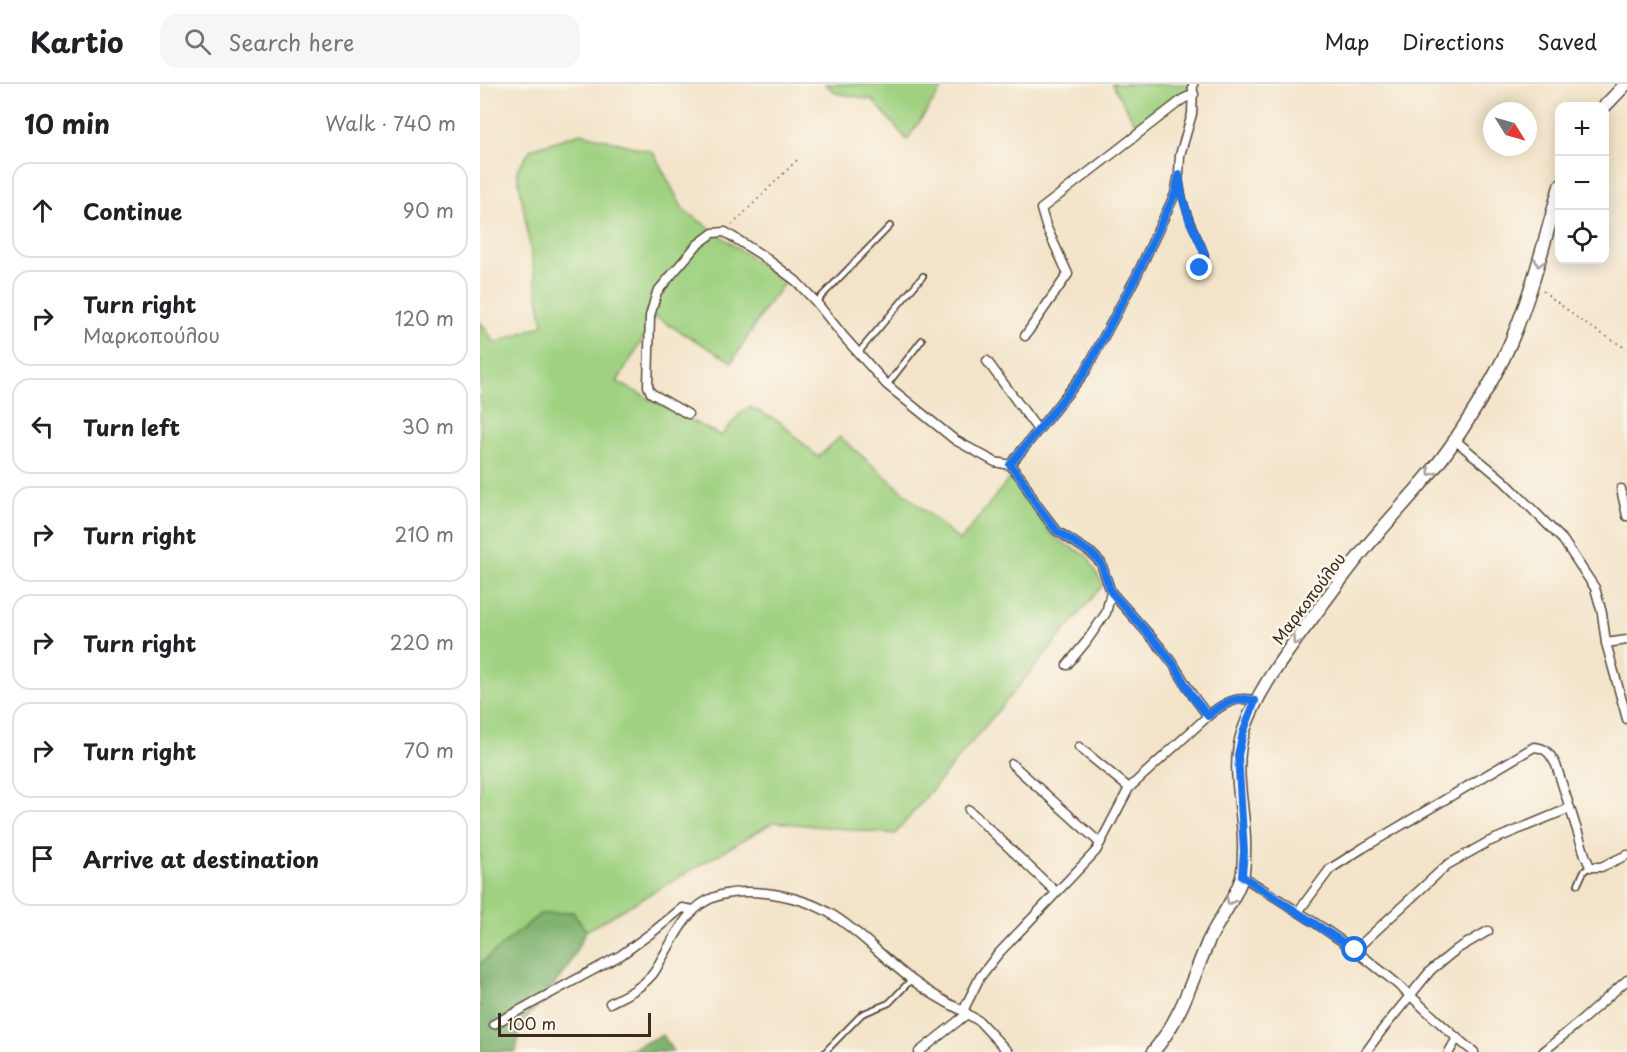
<!DOCTYPE html>
<html lang="en">
<head>
<meta charset="utf-8">
<style>
	body { margin:0; font-family:"Playpen Sans",sans-serif; background:#f6f6f6; color:#202124 }
	.controls { position:absolute; right:18px; top:18px; display:grid; overflow:hidden; border-radius:12px; box-shadow:0 3px 15px #0003 }
	.controls button { width:54px; height:54px; display:grid; place-items:center; padding:0; border:0; border-bottom:2px solid #e0e0e0; background:#fff; color:#202124; font:30px sans-serif }
	.compass { position:absolute; left:1003px; top:18px; width:54px; height:54px; border-radius:50%; background:#fff; box-shadow:0 3px 15px #0003; rotate:127deg }
	.scale { position:absolute; left:18px; bottom:15px; width:153px; box-sizing:border-box; padding-left:6px; border:3px solid #3b2a1e; border-top:0; font-size:16px; line-height:21px; white-space:nowrap; color:#3b2a1e; -webkit-text-stroke:4px #fbf7ec; paint-order:stroke }
	.stop { position:absolute; width:18px; height:18px; margin:-14px; border:4px solid #1a73e8; border-radius:50%; background:#fff }
	.stop.end { background:#1a73e8; border-color:#fff; box-shadow:0 2px 6px #0008 }
	.list { margin:0; padding:0; list-style:none }
	h2 { display:flex; justify-content:space-between; align-items:center; height:78px; margin:0; padding:0 24px; font-size:26px }
	h2 small { font-size:20px; font-weight:400; color:#757577 }
	.list li { display:grid; grid-template-columns:39px 1fr auto; gap:18px; align-items:center; box-sizing:border-box; height:96px; margin:0 12px 12px; padding:0 12px; border:2px solid #e0e0e0; border-radius:18px }
	.list b { display:block; font-size:22px; white-space:nowrap }
	.list p { margin:0; font-size:20px; white-space:nowrap; color:#757577 }
	.list em { font-size:20px; font-style:normal; color:#757577 }
	.icon { flex:none; width:33px; height:33px; fill:none; stroke:currentColor; stroke-width:2; stroke-linecap:round; stroke-linejoin:round }
	.map { position:relative; flex:none; width:1147px; height:968px; overflow:hidden }
	header { display:flex; align-items:center; gap:36px; box-sizing:border-box; height:84px; padding:0 30px; background:#fff; border-bottom:2px solid #e0e0e0 }
	header strong { font-size:28px }
	nav { display:flex; gap:33px; margin-inline-start:auto; font-size:21px }
	.search { width:420px; height:54px; background:#f6f6f6; display:flex; align-items:center; gap:15px; box-sizing:border-box; padding:0 21px; border-radius:18px; color:#757577; font-size:22px }
	main { display:flex }
	aside { flex:1; background:#fff }
	.map>svg:first-child { display:block }
	.green { fill:#9fd180; stroke:#6d7e4f; stroke-width:1.5 }
	.forest { fill:#7fb36e; stroke:#5d6e46; stroke-width:1.5 }
	.lines { fill:none; stroke-linecap:round; stroke-linejoin:round }
	.lane-casing { stroke:#574638; stroke-width:8 }
	.street-casing { stroke:#574638; stroke-width:11 }
	.secondary-casing { stroke:#574638; stroke-width:15 }
	.path { stroke:#574638; stroke-width:1.5; stroke-dasharray:1.5 4.5; stroke-linecap:butt }
	.lane { stroke:#fff; stroke-width:4.5 }
	.street { stroke:#fff; stroke-width:8 }
	.secondary { stroke:#fff; stroke-width:12 }
	.oneway { stroke:#a79f9a }
	.route { stroke:#1a73e8; stroke-width:8 }
	.labels { text-anchor:middle; dominant-baseline:central; stroke-width:5; stroke-linejoin:round; paint-order:stroke }
	.street-label { font-size:16px; fill:#3b2a1e; stroke:#fbf7ec }
</style>
</head>
<body>
<header>
<strong>Kartio</strong>
<div class="search"><svg class="icon" aria-label="search" viewBox="0 0 24 24"><circle cx="10" cy="10" r="6"/><path d="M15 15l6 6"/></svg>Search here</div>
<nav><a>Map</a><a>Directions</a><a>Saved</a></nav>
</header>
<main>
<aside>
<h2>10 min<small>Walk · 740 m</small></h2>
<ul class="list">
<li><svg class="icon" aria-label="ahead" viewBox="0 0 24 24"><path d="M12 20V5M6 11l6-6 6 6"/></svg><div><b>Continue</b></div><em>90 m</em></li>
<li><svg class="icon" aria-label="right" viewBox="0 0 24 24"><path d="M7 20v-9h11M14 6l5 5-5 5"/></svg><div><b>Turn right</b><p>Μαρκοπούλου</p></div><em>120 m</em></li>
<li><svg class="icon" aria-label="left" viewBox="0 0 24 24"><path d="M17 20v-9H6M10 6l-5 5 5 5"/></svg><div><b>Turn left</b></div><em>30 m</em></li>
<li><svg class="icon" aria-label="right" viewBox="0 0 24 24"><path d="M7 20v-9h11M14 6l5 5-5 5"/></svg><div><b>Turn right</b></div><em>210 m</em></li>
<li><svg class="icon" aria-label="right" viewBox="0 0 24 24"><path d="M7 20v-9h11M14 6l5 5-5 5"/></svg><div><b>Turn right</b></div><em>220 m</em></li>
<li><svg class="icon" aria-label="right" viewBox="0 0 24 24"><path d="M7 20v-9h11M14 6l5 5-5 5"/></svg><div><b>Turn right</b></div><em>70 m</em></li>
<li><svg class="icon" aria-label="arrive" viewBox="0 0 24 24"><path d="M6 21V4h12l-3 4 3 4H6"/></svg><div><b>Arrive at destination</b></div></li>
</ul>
</aside>
<div class="map">
<svg width="1147" height="968" viewBox="0 0 1147 968">
	<rect width="100%" height="100%" fill="#fbf7ec"/>
	<filter id="ink" filterUnits="userSpaceOnUse"><feTurbulence type="fractalNoise" baseFrequency=".0167" numOctaves="2"/><feDisplacementMap in="SourceGraphic" scale="12" xChannelSelector="R" yChannelSelector="G"/><feConvolveMatrix kernelMatrix="1 2 1 2 8 2 1 2 1" color-interpolation-filters="sRGB"/></filter>
	<filter id="wash" filterUnits="userSpaceOnUse"><feTurbulence type="fractalNoise" baseFrequency=".008" numOctaves="4" result="noise"/><feDisplacementMap in="SourceGraphic" scale="24" xChannelSelector="R" yChannelSelector="G"/><feGaussianBlur stdDeviation="1.35" result="paint"/><feColorMatrix in="noise" values="0 0 0 0 0 0 0 0 0 0 0 0 0 0 0 0 0 1.4 0 .05"/><feComposite in="paint" operator="in"/></filter>
	<g filter="url(#wash)">
		<rect width="100%" height="100%" fill="#f3e4c9"/>
		<!-- green -->
		<g class="green">
			<path d="M345 0H465L427 56 393 16 356 9Z"/>
			<path d="M632 0H710V5L658 44Z"/>
			<path d="M101 49 173 68 203 125 305 198 286 223 252 278 174 232 170 243 137 298 241 352 259 331 269 323 300 338 338 373 360 353 480 457 532 391 567 445 578 456 607 472 623 501 415 750 294 738 106 847 93 828 60 830 6 875 0 881V237L15 259 63 241 37 86 51 65Z"/>
		</g>
		<!-- forest -->
		<g class="forest">
			<path d="M93 828 106 847 88 883 40 943 36 968H0V881L6 875 60 830Z"/>
			<path d="M183 951 193 968H143Z"/>
		</g>
	</g>
	<g filter="url(#ink)">
		<g class="lines">
			<!-- lane casing -->
			<g class="lane-casing">
				<g id="lane">
					<path d="M700 98C702 111 705 124 710 136 713 146 727 167 725 176 723 184 717 185 711 188"/>
					<path d="M336 218 410 142"/>
					<path d="M378 269 443 192"/>
					<path d="M407 301 442 256"/>
					<path d="M1098 800 1104 787 1110 783"/>
					<path d="M345 968 382 930 409 919 431 896"/>
				</g>
			</g>
			<!-- street casing -->
			<g class="street-casing">
				<g id="street">
					<path d="M545 252 588 190 566 142 561 125 703 15 714 10"/>
					<path d="M507 277 558 346"/>
					<path d="M208 330 171 309 168 302 170 232 177 208 217 161 233 149 245 148 283 172 316 197 336 218 364 253 407 301 475 356 515 378 530 381 605 288 657 191 695 110 699 90 700 71 712 30 713 0"/>
					<path d="M975 356 1024 397 1083 456 1115 504 1122 529 1126 559 1147 635"/>
					<path d="M530 381 542 395 556 420 577 447 611 469 621 479 631 508 681 564 694 581 713 612 728 632C742 620 757 611 775 617"/>
					<path d="M1141 405 1147 432"/>
					<path d="M1126 559 1147 556"/>
					<path d="M587 581 606 558 626 529 631 508"/>
					<path d="M599 663 649 704"/>
					<path d="M532 680 620 759"/>
					<path d="M489 726 576 808"/>
					<path d="M762 792C809 822 857 851 900 886 933 911 961 943 994 968"/>
					<path d="M818 828 850 785 883 764 1054 663C1067 664 1070 670 1076 681L1105 771 1110 783H1121L1147 771"/>
					<path d="M875 866 967 781 1008 758 1090 724"/>
					<path d="M130 919C145 911 160 905 171 892 176 887 178 881 181 876 192 858 203 834 220 821 251 797 320 810 351 830 381 848 404 875 432 896 448 908 465 918 483 927"/>
					<path d="M487 929 483 927 500 893 518 870 616 767 649 704 728 632"/>
					<path d="M14 940 141 871 174 847 202 824 213 826"/>
					<path d="M439 968 487 930 499 937 528 968"/>
					<path d="M886 968 902 946 951 886 977 865 1008 847"/>
					<path d="M969 968 977 954"/>
					<path d="M1063 968 1103 935 1147 896"/>
				</g>
			</g>
			<!-- secondary casing -->
			<g class="secondary-casing">
				<g id="secondary">
					<path d="M1124 23 1146 0"/>
					<path d="M673 968C702 933 711 898 728 858 738 836 755 816 762 793 764 785 764 776 764 768 766 728 750 685 764 646 776 611 797 582 818 553 843 520 867 486 893 455 921 422 951 392 975 356 993 329 1011 300 1025 271 1050 217 1064 159 1080 102"/>
				</g>
			</g>
			<!-- path -->
			<g class="path">
				<path d="M252 141 317 76"/>
				<path d="M1063 207 1104 239 1147 265"/>
			</g>
			<!-- lane -->
			<use href="#lane" class="lane"/>
			<!-- street -->
			<use href="#street" class="street"/>
			<!-- secondary -->
			<use href="#secondary" class="secondary"/>
		</g>
		<!-- one-way arrows -->
		<defs><path id="oneway-chevron" d="M-2-3.5L2.5 0L-2 3.5" fill="none" stroke-width="1.6" stroke-linecap="round" stroke-linejoin="round" transform="scale(1.5)"/></defs>
		<g class="oneway">
			<use href="#oneway-chevron" transform="translate(1059 179) rotate(106)"/>
			<use href="#oneway-chevron" transform="translate(951 388) rotate(127)"/>
			<use href="#oneway-chevron" transform="translate(816 557) rotate(126)"/>
			<use href="#oneway-chevron" transform="translate(750 817) rotate(116)"/>
		</g>
	</g>
	<g class="lines" filter="url(#ink)">
		<!-- route -->
		<path class="route" d="M720 184 725 178V170L710 138 702 112 699 90 695 110 657 191 605 288 530 381 542 395 556 420 577 447 611 469 621 479 631 508 681 564 694 581 712 612 728 632C741 620 757 611 775 617L763 649 758 671 764 767 762 792 875 866"/>
	</g>
	<g class="labels">
		<!-- street labels -->
		<g class="street-label">
			<text transform="translate(828 514) rotate(-53)">Μαρκοπούλου</text>
		</g>
	</g>
</svg>
<div class="controls">
<button>+</button>
<button>−</button>
<button><svg class="icon" aria-label="locate" viewBox="0 0 24 24"><circle cx="12" cy="12" r="6"/><path d="M12 2v4M12 18v4M2 12h4M18 12h4"/></svg></button>
</div>
<svg class="compass" viewBox="-18 -18 36 36"><path d="M0-13l5 13h-10z" fill="#e53935"/><path d="M0 13l5-13h-10z" fill="#757577"/></svg>
<div class="scale">100 m</div>
<div class="stop" style="left:875px;top:866px"></div>
<div class="stop end" style="left:720px;top:184px"></div>
</div>
</main>
</body>
</html>
